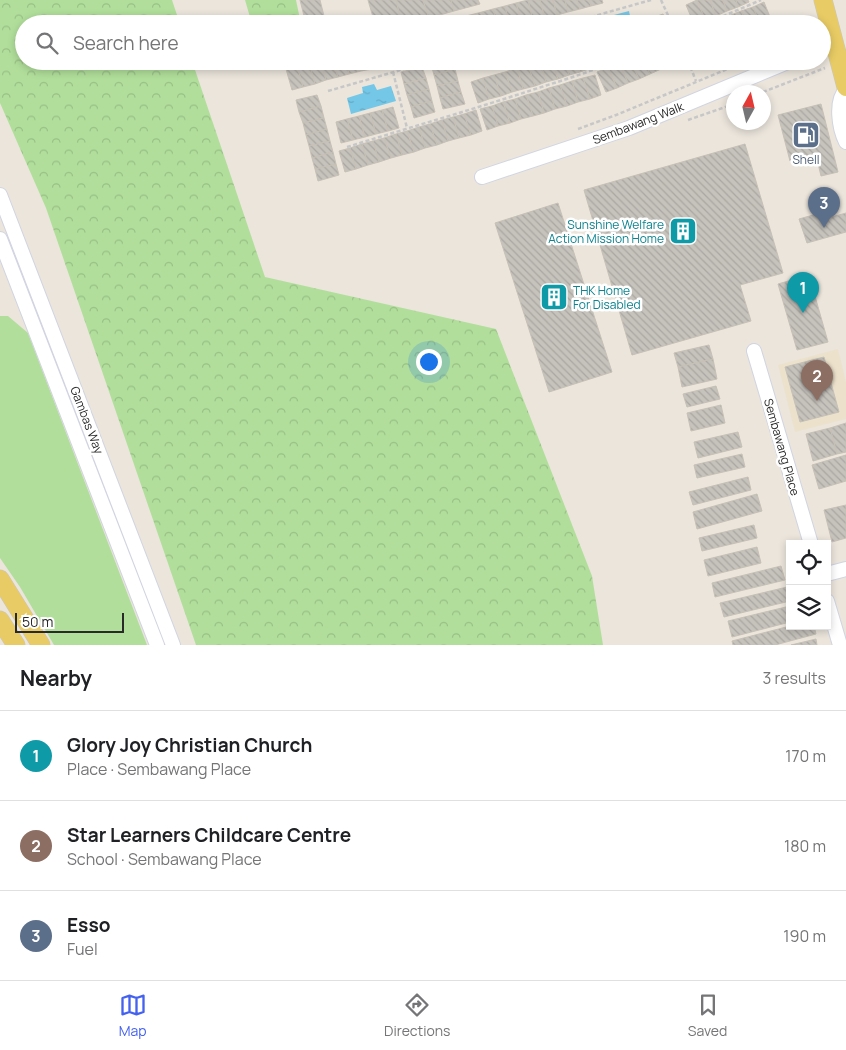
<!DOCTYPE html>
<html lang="en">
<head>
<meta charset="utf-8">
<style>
	body { margin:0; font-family:Manrope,sans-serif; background:#f2f2f2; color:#202124 }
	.controls { position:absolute; right:15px; bottom:15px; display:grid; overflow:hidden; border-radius:0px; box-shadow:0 2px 8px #0003 }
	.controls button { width:45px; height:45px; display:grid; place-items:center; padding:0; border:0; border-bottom:1px solid #e0e0e0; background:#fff; color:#202124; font:25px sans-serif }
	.compass { position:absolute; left:726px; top:85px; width:45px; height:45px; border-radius:50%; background:#fff; box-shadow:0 2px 8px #0003; rotate:8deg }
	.scale { position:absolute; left:15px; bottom:12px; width:109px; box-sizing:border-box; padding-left:5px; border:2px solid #292929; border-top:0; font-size:14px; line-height:18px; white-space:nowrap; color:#292929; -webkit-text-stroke:4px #fff; paint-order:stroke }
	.you { position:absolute; left:428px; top:361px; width:18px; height:18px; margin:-12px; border:4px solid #fff; border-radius:50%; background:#1a73e8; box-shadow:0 0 0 8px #1a73e833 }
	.badge { display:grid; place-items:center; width:32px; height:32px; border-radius:50%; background:#4562ef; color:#fff; font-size:16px; font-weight:700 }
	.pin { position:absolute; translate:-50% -41px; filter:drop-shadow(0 1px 2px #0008) }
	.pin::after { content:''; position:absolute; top:26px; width:18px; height:15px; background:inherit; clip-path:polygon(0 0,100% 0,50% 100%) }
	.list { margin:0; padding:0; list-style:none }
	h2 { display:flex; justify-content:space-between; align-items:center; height:65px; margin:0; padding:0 20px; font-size:21px }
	h2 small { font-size:16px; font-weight:400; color:#757577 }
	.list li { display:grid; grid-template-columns:32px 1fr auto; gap:15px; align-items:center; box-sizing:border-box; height:90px; padding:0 20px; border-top:1px solid #e0e0e0 }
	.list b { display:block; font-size:19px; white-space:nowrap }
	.list p { margin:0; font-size:16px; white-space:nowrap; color:#757577 }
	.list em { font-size:16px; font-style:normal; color:#757577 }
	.icon { flex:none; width:28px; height:28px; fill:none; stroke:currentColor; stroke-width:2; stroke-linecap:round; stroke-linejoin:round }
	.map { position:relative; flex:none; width:846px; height:645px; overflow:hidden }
	.search { position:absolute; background:#fff; box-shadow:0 2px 8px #0003; left:15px; right:15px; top:15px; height:55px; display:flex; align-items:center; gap:12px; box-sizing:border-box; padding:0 18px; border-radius:28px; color:#757577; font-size:19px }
	.sheet { height:335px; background:#fff }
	nav { display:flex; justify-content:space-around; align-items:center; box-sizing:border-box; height:70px; border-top:1px solid #e0e0e0; background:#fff; font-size:14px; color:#757577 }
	nav a { display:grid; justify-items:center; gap:2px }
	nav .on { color:#4562ef }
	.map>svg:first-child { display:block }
	.education { fill:#ece2cc }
	.grass { fill:#b1df9b }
	.forest { fill:url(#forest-crowns) }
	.water { fill:url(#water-ripples) }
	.building { fill:url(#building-back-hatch); stroke:#c6c0b6 }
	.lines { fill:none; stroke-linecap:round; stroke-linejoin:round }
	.minor-casing { stroke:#d1d4e1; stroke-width:16 }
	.major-casing { stroke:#c7c7c7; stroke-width:19 }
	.path { stroke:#c7c7c7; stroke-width:2.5; stroke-dasharray:4 2.5; stroke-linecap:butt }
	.minor { stroke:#fff; stroke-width:14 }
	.major { stroke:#e8cb64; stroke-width:18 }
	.labels { text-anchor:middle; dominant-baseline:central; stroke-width:5; stroke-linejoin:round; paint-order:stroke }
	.street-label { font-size:12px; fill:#292929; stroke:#fff }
	.service-label { font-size:12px; fill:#4e5e75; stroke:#fff }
	.culture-label { font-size:12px; fill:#0d838f; stroke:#fff; text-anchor:end }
</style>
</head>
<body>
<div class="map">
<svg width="846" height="645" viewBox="0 0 846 645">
	<defs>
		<pattern id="forest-crowns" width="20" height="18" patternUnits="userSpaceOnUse" patternTransform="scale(1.25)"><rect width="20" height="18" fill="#b1df9b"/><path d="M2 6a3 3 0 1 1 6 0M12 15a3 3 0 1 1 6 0" fill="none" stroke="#98bf86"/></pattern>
		<pattern id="water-ripples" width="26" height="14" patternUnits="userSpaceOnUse" patternTransform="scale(1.25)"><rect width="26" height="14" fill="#75c7e7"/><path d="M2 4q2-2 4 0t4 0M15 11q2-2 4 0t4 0" fill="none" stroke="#65abc6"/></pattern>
		<pattern id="building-back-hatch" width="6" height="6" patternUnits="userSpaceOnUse" patternTransform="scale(1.25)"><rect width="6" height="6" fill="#c6c2bc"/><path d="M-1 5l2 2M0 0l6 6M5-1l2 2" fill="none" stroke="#aaa7a2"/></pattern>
	</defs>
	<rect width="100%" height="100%" fill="#ebe5dc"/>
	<!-- education -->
	<path class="education" d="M838 349 846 382V419L795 432 778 365Z"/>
	<!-- grass -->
	<path class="grass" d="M0 316H8L28 333 147 645H54L20 587 0 558Z"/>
	<!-- forest -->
	<g class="forest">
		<path d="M0 0H172L180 24H24V61H192L265 277 496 329 592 576 603 645H196L46 208 0 103Z"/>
		<path d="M245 0H296L301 24H252Z"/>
	</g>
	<!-- water -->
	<g class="water">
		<path d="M629 11 630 16 610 24H580Z"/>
		<path d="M374 84 377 90 391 86 396 101 351 114 347 98 363 93 362 87Z"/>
	</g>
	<!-- building -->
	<g class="building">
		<path d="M300 0H320L326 24H306Z"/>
		<path d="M368 0H396L402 24H375Z"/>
		<path d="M396 0H423L429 18 409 24H402Z"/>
		<path d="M423 0H451L454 11 429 18Z"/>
		<path d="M451 0H478L480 4 454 11Z"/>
		<path d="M528 0H540L545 18 533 21Z"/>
		<path d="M528 0 533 21 522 24 516 3Z"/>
		<path d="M540 0H553L557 15 545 18Z"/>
		<path d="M553 0H565L568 12 557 15Z"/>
		<path d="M565 0H577L580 9 568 12Z"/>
		<path d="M577 0H589L591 6 580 9Z"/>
		<path d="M589 0H602L603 3 591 6Z"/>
		<path d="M697 0H710L716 16 705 20Z"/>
		<path d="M697 0 705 20 694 24 686 5Z"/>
		<path d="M710 0H723L727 11 716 16Z"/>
		<path d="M723 0H736L738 7 727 11Z"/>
		<path d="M736 0H748L749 2 738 7Z"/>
		<path d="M764 2 772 22 768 24H760L753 7Z"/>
		<path d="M516 3 522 24H509L505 6Z"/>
		<path d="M505 6 509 24H497L493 9Z"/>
		<path d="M753 7 760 24H747L741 11Z"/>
		<path d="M493 9 497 24H485L482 12Z"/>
		<path d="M741 11 747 24H734L731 15Z"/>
		<path d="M482 12 485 24H472L470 15Z"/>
		<path d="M663 14 667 24H654L652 18Z"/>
		<path d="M470 15 472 24H460L459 18Z"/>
		<path d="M731 15 734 24H721L719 20Z"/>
		<path d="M459 18 460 24H448L447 21Z"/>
		<path d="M652 18 654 24H641V23Z"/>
		<path d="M314 61H321L326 80 315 84 309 63Z"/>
		<path d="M321 61H333L338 77 326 80Z"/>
		<path d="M333 61H346L349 74 338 77Z"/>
		<path d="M346 61H358L361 71 349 74Z"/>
		<path d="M358 61H371L372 69 361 71Z"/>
		<path d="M371 61H383L384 66 372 69Z"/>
		<path d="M440 61H453L455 69 434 75 431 64Z"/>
		<path d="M540 61H552L558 79 546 82Z"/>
		<path d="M540 61 546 82 535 86 528 65Z"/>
		<path d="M552 61H565L569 75 558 79Z"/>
		<path d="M565 61H577L580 72 569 75Z"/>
		<path d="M577 61H590L592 68 580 72Z"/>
		<path d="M623 61H631L639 79 628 83 619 63Z"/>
		<path d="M631 61H644L650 74 639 79Z"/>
		<path d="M644 61H657L661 69 650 74Z"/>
		<path d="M657 61H670L672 65 661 69Z"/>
		<path d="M309 63 315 84 303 87 297 66Z"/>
		<path d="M619 63 628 83 617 88 608 68Z"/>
		<path d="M528 65 535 86 523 89 517 68Z"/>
		<path d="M297 66 303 87 292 90 286 69Z"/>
		<path d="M422 67 426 78 404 84 401 72Z"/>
		<path d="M517 68 523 89 512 92 505 72Z"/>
		<path d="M608 68 617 88 606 92 597 72Z"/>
		<path d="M455 69 458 81 437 86 434 75Z"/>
		<path d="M505 72 512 92 501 96 494 75Z"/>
		<path d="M494 75 501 96 489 99 483 78Z"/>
		<path d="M595 75 601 95 590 99 583 78Z"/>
		<path d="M426 78 429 89 407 95 404 84Z"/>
		<path d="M483 78 489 99 478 103 471 82Z"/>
		<path d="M583 78 590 99 578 102 572 81Z"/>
		<path d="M458 81 461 92 440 98 437 86Z"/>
		<path d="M572 81 578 102 567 106 560 85Z"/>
		<path d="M560 85 567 106 555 109 549 88Z"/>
		<path d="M549 88 555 109 544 113 538 92Z"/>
		<path d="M429 89 432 101 411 107 407 95Z"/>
		<path d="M461 92 465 104 443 109 440 98Z"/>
		<path d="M538 92 544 113 533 116 526 95Z"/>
		<path d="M317 95 321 106 299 112 296 100Z"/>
		<path d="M526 95 533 116 521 119 515 99Z"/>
		<path d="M515 99 521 119 510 123 503 102Z"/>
		<path d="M432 101 435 112 414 118 411 107Z"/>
		<path d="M503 102 510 123 498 126 492 106Z"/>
		<path d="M821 104 838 172 821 176 816 155 790 161 778 115Z"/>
		<path d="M321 106 324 118 303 123 299 112Z"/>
		<path d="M492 106 498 126 487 130 480 109Z"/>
		<path d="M393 107 399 128 388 131 382 110Z"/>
		<path d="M382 110 388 131 376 134 370 113Z"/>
		<path d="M476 110 482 131 471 135 464 114Z"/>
		<path d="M370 113 376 134 365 137 359 116Z"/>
		<path d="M464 114 471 135 459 138 453 117Z"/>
		<path d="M359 116 365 137 353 140 347 119Z"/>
		<path d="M453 117 459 138 448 141 442 120Z"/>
		<path d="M324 118 327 129 306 135 303 123Z"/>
		<path d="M347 119 353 140 341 143 336 122Z"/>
		<path d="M442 120 448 141 437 145 430 124Z"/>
		<path d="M430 124 437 145 425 148 419 127Z"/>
		<path d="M419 127 425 148 414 152 407 131Z"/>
		<path d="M327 129 330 141 309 146 306 135Z"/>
		<path d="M407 131 414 152 402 155 396 134Z"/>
		<path d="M396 134 402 155 391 158 384 138Z"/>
		<path d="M384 138 391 158 379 162 373 141Z"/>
		<path d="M330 141 333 152 312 158 309 146Z"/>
		<path d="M373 141 379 162 368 165 362 144Z"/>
		<path d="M362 144 368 165 356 169 350 148Z"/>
		<path d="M745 144 783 273 740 285 751 321 632 355 584 190Z"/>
		<path d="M350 148 356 169 345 172 339 151Z"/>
		<path d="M333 152 336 164 315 169 312 158Z"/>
		<path d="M336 164 339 175 318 181 315 169Z"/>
		<path d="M558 203 612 372 549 392 495 223Z"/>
		<path d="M820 213 821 220 846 213V232L807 243 799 219Z"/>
		<path d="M809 275 828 342 797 350 778 284Z"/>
		<path d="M709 345 713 359 678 367 674 353Z"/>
		<path d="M824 357 839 412 800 422 785 367Z"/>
		<path d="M713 359 717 379 682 387 678 367Z"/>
		<path d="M716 386 720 399 687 407 683 394Z"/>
		<path d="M721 405 725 423 691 431 687 413Z"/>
		<path d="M846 423V452L837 454 830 428Z"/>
		<path d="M830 428 837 454 813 461 806 434Z"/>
		<path d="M738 432 742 447 698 458 694 442Z"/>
		<path d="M742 454 745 467 697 478 694 465Z"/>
		<path d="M846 455V481L819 489 812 465Z"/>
		<path d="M748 477 751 490 693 505 689 492Z"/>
		<path d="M757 494 762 511 697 529 693 512Z"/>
		<path d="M846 505V538L832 542 824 510Z"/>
		<path d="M754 525 757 538 702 551 699 538Z"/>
		<path d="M757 547 761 563 708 576 704 560Z"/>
		<path d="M781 566 785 580 715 597 712 583Z"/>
		<path d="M787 587 790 601 724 617 720 603Z"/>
		<path d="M790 606V622L732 637 728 621Z"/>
		<path d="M790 626H814L816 634 775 645H733L732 641Z"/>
		<path d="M816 639 817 645H791Z"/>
	</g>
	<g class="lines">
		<!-- minor casing -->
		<g class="minor-casing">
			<g id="minor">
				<path d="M846 90C835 101 839 128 846 142"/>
				<path d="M482 177 629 128 790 61"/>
				<path d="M0 195 173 645"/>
				<path d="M0 239 157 645"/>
				<path d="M754 351 811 544"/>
				<path d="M827 574 846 569"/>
				<path d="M827 601 840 645"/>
			</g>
		</g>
		<!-- major casing -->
		<g class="major-casing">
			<g id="major">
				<path d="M823 0 846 87"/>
				<path d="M0 579 41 645"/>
				<path d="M0 620 16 645"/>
			</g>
		</g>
		<!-- path -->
		<g class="path">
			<path d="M661 0 672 24"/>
			<path d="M566 24 651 0"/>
			<path d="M705 24 761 0"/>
			<path d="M688 61 696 81"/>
			<path d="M393 72 407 128"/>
			<path d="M328 91 432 61"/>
			<path d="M763 92 825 68"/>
			<path d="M688 120 734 104"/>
			<path d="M578 129 616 115 747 61"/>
			<path d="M347 147C408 128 471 110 532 90 560 81 588 73 615 61"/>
		</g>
		<!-- minor -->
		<use href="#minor" class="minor"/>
		<!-- major -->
		<use href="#major" class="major"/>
	</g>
	<!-- icons -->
	<defs>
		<g id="fuel-square" transform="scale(1.4375)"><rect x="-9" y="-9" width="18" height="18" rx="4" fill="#5c6f8a" stroke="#fff"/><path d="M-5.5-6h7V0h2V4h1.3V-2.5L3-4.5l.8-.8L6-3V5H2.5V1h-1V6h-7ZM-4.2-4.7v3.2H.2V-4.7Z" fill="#fff"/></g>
		<g id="building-square" transform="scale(1.4375)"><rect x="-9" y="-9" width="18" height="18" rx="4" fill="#0f9aa8" stroke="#fff"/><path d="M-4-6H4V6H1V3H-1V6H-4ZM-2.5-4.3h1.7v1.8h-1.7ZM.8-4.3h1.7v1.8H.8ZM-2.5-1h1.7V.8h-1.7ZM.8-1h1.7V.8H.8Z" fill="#fff"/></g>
	</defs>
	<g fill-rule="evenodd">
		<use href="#fuel-square" x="806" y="135"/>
		<use href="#building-square" x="683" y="231"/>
		<use href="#building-square" x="554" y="297"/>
	</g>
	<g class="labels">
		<!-- street labels -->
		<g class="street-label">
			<text transform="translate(638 123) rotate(-21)">Sembawang Walk</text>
			<text transform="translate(87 420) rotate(69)">Gambas Way</text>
			<text transform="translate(782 447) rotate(74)">Sembawang Place</text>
		</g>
		<!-- service labels -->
		<g class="service-label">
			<text x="806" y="159">Shell</text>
		</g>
		<!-- culture labels -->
		<g class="culture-label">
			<text x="664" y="224">Sunshine Welfare<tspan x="664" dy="14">Action Mission Home</tspan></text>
			<text x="573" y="290" text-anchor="start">THK Home<tspan x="573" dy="14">For Disabled</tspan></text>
		</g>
	</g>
</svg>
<div class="controls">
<button><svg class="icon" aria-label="locate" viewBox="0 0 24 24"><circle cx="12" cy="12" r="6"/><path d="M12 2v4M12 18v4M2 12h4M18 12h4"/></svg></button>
<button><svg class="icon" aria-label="layers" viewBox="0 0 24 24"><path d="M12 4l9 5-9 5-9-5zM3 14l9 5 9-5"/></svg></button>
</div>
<svg class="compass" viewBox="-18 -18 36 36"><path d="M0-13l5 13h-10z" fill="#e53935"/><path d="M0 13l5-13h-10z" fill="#757577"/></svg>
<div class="scale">50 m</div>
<div class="you"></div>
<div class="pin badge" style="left:803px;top:313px;background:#0f9aa8">1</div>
<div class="pin badge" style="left:817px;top:401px;background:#8d6e63">2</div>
<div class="pin badge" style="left:824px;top:228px;background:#5c6f8a">3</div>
<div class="search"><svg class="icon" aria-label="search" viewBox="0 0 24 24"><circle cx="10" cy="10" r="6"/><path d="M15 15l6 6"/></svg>Search here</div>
</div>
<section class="sheet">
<h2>Nearby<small>3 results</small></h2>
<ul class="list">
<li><span class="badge" style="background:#0f9aa8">1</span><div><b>Glory Joy Christian Church</b><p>Place · Sembawang Place</p></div><em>170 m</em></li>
<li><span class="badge" style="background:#8d6e63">2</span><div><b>Star Learners Childcare Centre</b><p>School · Sembawang Place</p></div><em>180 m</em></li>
<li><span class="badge" style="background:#5c6f8a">3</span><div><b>Esso</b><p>Fuel</p></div><em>190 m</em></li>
</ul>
</section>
<nav>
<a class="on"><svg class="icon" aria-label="map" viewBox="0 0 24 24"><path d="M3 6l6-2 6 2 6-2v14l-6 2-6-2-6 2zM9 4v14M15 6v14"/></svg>Map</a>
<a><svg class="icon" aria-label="directions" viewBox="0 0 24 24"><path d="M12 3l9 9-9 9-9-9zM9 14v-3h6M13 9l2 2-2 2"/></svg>Directions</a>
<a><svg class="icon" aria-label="saved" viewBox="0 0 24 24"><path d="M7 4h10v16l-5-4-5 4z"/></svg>Saved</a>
</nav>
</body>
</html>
